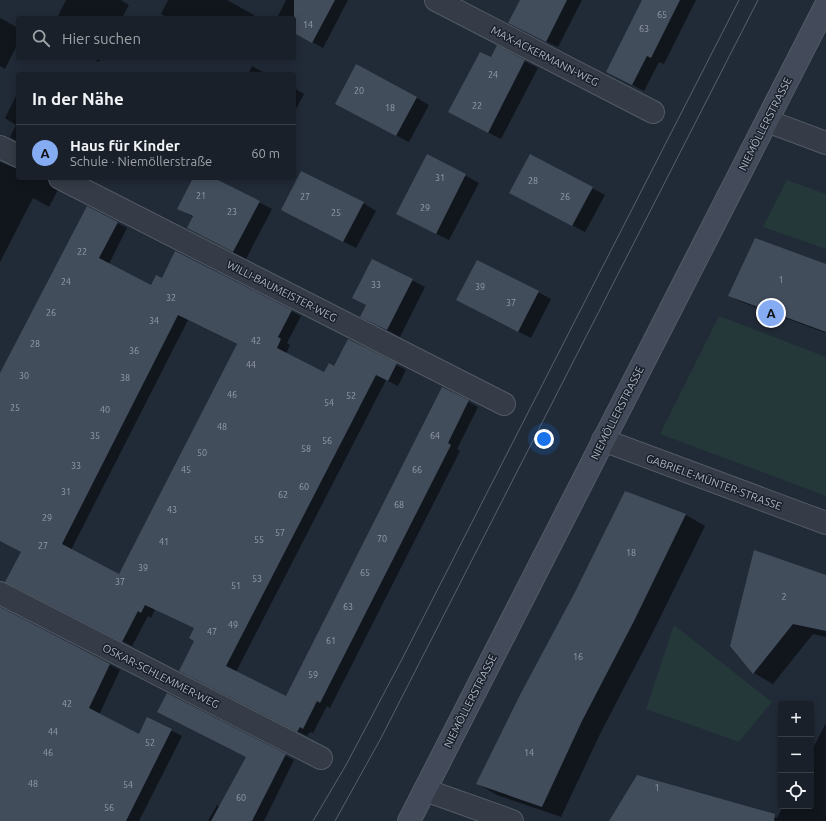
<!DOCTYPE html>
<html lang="de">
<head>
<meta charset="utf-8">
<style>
	body { margin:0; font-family:Ubuntu,sans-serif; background:#222831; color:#f1f3f6 }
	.controls { position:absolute; right:12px; bottom:12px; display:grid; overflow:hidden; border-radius:4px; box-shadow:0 2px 10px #0003 }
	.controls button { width:36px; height:36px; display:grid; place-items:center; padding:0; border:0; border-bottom:1px solid #373e46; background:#192029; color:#f1f3f6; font:20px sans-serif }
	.you { position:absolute; left:544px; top:439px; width:14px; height:14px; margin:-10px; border:3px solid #fff; border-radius:50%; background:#1a73e8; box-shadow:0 0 0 6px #1a73e833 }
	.badge { display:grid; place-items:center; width:26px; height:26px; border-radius:50%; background:#85acf3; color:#111; font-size:13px; font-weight:700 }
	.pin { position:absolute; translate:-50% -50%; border:2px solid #fff; box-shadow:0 1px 4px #0006 }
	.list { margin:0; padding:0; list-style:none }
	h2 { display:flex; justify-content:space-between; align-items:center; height:52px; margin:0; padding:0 16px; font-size:17px }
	h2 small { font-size:13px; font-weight:400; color:#9fa3a8 }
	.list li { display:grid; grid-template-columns:26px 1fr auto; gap:12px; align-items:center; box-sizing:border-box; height:56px; padding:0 16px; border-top:1px solid #373e46 }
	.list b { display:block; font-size:15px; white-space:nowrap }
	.list p { margin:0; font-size:13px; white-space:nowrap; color:#9fa3a8 }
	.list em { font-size:13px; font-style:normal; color:#9fa3a8 }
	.icon { flex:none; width:22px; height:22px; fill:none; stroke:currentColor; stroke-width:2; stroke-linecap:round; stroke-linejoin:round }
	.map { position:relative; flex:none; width:826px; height:821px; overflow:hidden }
	.search { position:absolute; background:#192029; box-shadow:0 2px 10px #0003; left:16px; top:16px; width:280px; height:44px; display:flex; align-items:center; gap:10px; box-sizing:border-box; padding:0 14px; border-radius:4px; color:#9fa3a8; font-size:15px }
	.panel { position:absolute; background:#192029; box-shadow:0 2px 10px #0003; left:16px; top:72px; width:280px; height:108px; border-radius:4px }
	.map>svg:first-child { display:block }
	.green { fill:#243739 }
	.shadow { fill:#0007; fill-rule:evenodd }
	.building { fill:#424d5c; fill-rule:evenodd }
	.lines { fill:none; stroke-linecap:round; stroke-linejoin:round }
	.street-casing { stroke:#525a65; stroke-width:24 }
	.secondary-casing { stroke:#525a65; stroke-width:24 }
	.street { stroke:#353c47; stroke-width:22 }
	.secondary { stroke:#434b5a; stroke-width:22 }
	.tram { stroke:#57606e; stroke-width:1 }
	.labels { text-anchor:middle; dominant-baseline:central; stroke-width:3; stroke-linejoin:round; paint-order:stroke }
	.number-label { font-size:9px; fill:#949caa }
	.street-label { font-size:11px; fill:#afb7c4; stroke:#1a212c }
</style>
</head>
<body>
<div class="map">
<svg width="826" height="821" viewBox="0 0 826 821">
	<rect width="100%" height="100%" fill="#212a37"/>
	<!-- green -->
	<g class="green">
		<path d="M787 180 826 194V249L763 227Z"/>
		<path d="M719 316 826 357V496L660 434Z"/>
		<path d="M674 625 772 702 739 742 646 709Z"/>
	</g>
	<!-- shadow -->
	<g class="shadow">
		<path d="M66 0H121L129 5 122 18H57Z"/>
		<path d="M168 0H227L254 15 252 18H168L161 14Z"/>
		<path d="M286 0H348L323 48 294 32V18H277Z"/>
		<path d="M521 0H582L558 47 520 29Z"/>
		<path d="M644 0H696L664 64 659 62 644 91 608 72Z"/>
		<path d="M0 18 18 28V43L5 69 0 66Z"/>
		<path d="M497 47 538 68 501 139 462 119Z"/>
		<path d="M92 58H101L99 62Z"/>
		<path d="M252 66 267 74H248Z"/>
		<path d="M294 88 304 94 294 113Z"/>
		<path d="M18 92V142L10 137 16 125 5 118Z"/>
		<path d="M417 98 429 105 409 142 349 111Z"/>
		<path d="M427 155 479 183 449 240 410 221Z"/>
		<path d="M0 162 18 169V178H60L59 188 49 207 33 198 0 262Z"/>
		<path d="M194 178H212L272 209 246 259 188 228 193 217 178 208Z"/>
		<path d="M592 188 605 195 585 232 523 200Z"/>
		<path d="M363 203 376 211 356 248 295 217Z"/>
		<path d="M87 207 127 228 109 264 151 287 162 279 291 311 301 316 287 343 290 345 286 354 324 374 335 368 349 340 406 370 398 386 386 380 236 672 286 697 443 388 478 407 457 449 460 451 330 708 327 706 313 733 310 732 307 736 190 676 195 641V628L155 609 151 618 148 616 132 646 16 587 22 552 0 529V375ZM188 320 238 345 119 575 71 550Z"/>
		<path d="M373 260 425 287 400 337 374 323 367 305Z"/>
		<path d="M826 265V333L739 301 729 295Z"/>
		<path d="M538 292 551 299 531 338 470 307Z"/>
		<path d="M626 492 686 515 705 526 653 632 601 732 561 817 497 795 478 784Z"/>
		<path d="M826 576V637L813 634 773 684 754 673 731 646Z"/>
		<path d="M0 608 120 670 99 715 139 735 148 718 182 736 139 821H0Z"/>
		<path d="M168 694 294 760 264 821H208L217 805 220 807 247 757Z"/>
		<path d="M826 723V821H611L732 803 777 818 783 806H811V752Z"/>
	</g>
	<!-- building -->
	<g class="building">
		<path d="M294 0H335L312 43 294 33Z"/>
		<path d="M520 0H567L546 42 508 23Z"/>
		<path d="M642 0H680L651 58 647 56 632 85 606 72Z"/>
		<path d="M497 45 525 60 488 133 448 112 480 52 491 57Z"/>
		<path d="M356 64 417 97 396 136 335 104Z"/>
		<path d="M427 154 466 174 436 234 396 214Z"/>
		<path d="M530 154 593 187 572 226 509 193Z"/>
		<path d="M301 171 364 202 343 242 281 210Z"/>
		<path d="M193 178H214L260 201 233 252 187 228 193 216 177 209Z"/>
		<path d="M87 206 118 222 99 258 151 285 156 275 162 278 175 251 292 310 278 337 281 339 277 348 324 372 329 363 334 366 348 339 397 363 388 381 376 375 226 666 286 696 442 387 469 400 448 443 451 445 320 703 317 701 303 729 300 727 297 732 179 671 194 641 189 638 194 628 145 605 141 613 138 611 122 642 5 582 21 552 0 541V373ZM178 315 237 344 119 574 62 544Z"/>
		<path d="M755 238 826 264V332L728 296Z"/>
		<path d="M372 259 413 279 387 330 360 317 366 305 352 298Z"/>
		<path d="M477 260 539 291 518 332 456 300Z"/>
		<path d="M625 491 686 514 634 621 582 721 542 807 476 784 521 693 575 592Z"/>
		<path d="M754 550 826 575V631L793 624 753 674 730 646Z"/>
		<path d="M0 607 110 664 89 708 139 734 147 717 172 729 126 821H0Z"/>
		<path d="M167 693 286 754 252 821H211L246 757 157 712Z"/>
		<path d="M637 775 775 814 774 821H609Z"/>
	</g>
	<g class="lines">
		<!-- street casing -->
		<g class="street-casing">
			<g id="street">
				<path d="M436 0 653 112"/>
				<path d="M767 121 826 143"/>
				<path d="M0 147 18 156"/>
				<path d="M60 178 504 404"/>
				<path d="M603 440 826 523"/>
				<path d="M0 593 321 758"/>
				<path d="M425 790 512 821"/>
			</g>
		</g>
		<!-- secondary casing -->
		<g class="secondary-casing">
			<path id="secondary" d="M409 821 826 5"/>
		</g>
		<!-- street -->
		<use href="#street" class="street"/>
		<!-- secondary -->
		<use href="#secondary" class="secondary"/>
		<!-- tram -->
		<g class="tram">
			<path d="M313 821 346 765 401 661 739 0"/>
			<path d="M335 821 381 738 758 0"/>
		</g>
	</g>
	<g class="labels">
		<!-- number labels -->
		<g class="number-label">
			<text x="662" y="15">65</text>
			<text x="308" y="25">14</text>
			<text x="644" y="29">63</text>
			<text x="493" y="75">24</text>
			<text x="359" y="91">20</text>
			<text x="477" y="106">22</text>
			<text x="390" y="108">18</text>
			<text x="440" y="178">31</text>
			<text x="533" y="181">28</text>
			<text x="201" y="196">21</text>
			<text x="305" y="197">27</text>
			<text x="565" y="197">26</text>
			<text x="425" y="208">29</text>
			<text x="232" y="212">23</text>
			<text x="336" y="213">25</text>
			<text x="82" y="252">22</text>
			<text x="781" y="280">1</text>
			<text x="66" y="282">24</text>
			<text x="376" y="285">33</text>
			<text x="480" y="287">39</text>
			<text x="171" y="298">32</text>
			<text x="511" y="303">37</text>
			<text x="51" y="313">26</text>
			<text x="154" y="321">34</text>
			<text x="256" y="341">42</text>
			<text x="35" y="344">28</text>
			<text x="134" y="351">36</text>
			<text x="251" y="365">44</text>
			<text x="24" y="376">30</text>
			<text x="125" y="378">38</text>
			<text x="232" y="395">46</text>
			<text x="351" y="396">52</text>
			<text x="329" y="403">54</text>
			<text x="15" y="408">25</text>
			<text x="105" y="410">40</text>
			<text x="222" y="427">48</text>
			<text x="95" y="436">35</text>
			<text x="435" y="436">64</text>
			<text x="327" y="441">56</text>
			<text x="306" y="449">58</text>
			<text x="202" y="453">50</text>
			<text x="76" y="466">33</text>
			<text x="186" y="470">45</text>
			<text x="417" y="470">66</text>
			<text x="304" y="487">60</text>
			<text x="66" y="492">31</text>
			<text x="283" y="495">62</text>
			<text x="399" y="505">68</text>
			<text x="172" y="510">43</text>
			<text x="47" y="518">29</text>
			<text x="280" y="533">57</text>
			<text x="382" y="539">70</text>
			<text x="259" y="540">55</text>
			<text x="164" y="542">41</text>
			<text x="43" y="546">27</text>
			<text x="631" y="553">18</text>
			<text x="143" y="568">39</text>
			<text x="365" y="573">65</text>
			<text x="257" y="579">53</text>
			<text x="120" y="582">37</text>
			<text x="236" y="586">51</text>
			<text x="784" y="597">2</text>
			<text x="348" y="607">63</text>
			<text x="233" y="625">49</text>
			<text x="212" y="632">47</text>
			<text x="331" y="641">61</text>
			<text x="578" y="657">16</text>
			<text x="313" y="675">59</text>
			<text x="67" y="704">42</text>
			<text x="53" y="732">44</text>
			<text x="150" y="743">52</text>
			<text x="48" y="753">46</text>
			<text x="529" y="753">14</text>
			<text x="33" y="784">48</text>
			<text x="128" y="785">54</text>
			<text x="657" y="788">1</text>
			<text x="241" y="798">60</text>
			<text x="109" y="808">56</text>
		</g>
		<!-- street labels -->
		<g class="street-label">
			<text transform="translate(545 56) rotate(27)">MAX-ACKERMANN-WEG</text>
			<text transform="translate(765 124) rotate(-63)">NIEMÖLLERSTRASSE</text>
			<text transform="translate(282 291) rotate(27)">WILLI-BAUMEISTER-WEG</text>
			<text transform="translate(617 413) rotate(-63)">NIEMÖLLERSTRASSE</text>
			<text transform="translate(714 482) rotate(20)">GABRIELE-MÜNTER-STRASSE</text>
			<text transform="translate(161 676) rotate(27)">OSKAR-SCHLEMMER-WEG</text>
			<text transform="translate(470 701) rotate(-63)">NIEMÖLLERSTRASSE</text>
		</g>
	</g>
</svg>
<div class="controls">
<button>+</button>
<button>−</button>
<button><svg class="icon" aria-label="locate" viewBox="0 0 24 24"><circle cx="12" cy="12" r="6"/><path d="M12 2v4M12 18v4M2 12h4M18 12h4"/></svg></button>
</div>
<div class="you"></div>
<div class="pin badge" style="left:771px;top:313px">A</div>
<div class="search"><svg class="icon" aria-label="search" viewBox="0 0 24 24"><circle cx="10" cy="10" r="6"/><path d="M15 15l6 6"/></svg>Hier suchen</div>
<section class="panel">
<h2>In der Nähe<small></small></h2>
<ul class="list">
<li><span class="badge">A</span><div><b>Haus für Kinder</b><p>Schule · Niemöllerstraße</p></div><em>60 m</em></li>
</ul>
</section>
</div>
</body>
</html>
